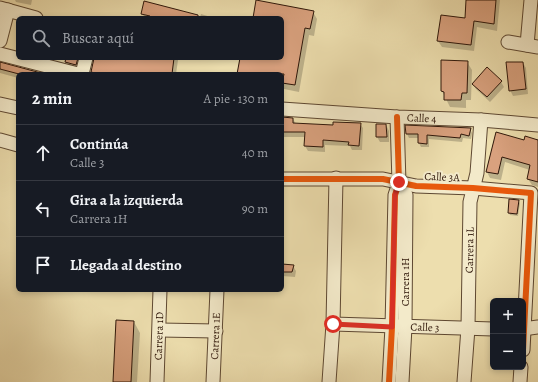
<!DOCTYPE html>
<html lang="es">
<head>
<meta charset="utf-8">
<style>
	body { margin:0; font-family:Alegreya,serif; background:#242831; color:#f1f3f6 }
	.controls { position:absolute; right:12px; bottom:12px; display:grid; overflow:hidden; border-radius:6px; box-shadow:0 2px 6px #0003 }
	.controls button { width:36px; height:36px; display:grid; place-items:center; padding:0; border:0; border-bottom:1px solid #363941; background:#171b24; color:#f1f3f6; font:20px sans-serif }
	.stop { position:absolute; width:12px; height:12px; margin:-9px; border:3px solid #d93025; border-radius:50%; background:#fff }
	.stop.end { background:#d93025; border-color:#fff; box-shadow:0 1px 4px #0008 }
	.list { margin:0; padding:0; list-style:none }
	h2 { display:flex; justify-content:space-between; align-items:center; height:52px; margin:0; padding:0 16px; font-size:17px }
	h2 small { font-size:13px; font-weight:400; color:#9ea1a6 }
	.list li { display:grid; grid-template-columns:26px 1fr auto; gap:12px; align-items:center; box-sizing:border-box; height:56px; padding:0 16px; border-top:1px solid #363941 }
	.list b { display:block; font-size:15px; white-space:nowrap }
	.list p { margin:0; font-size:13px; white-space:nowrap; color:#9ea1a6 }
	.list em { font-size:13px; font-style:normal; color:#9ea1a6 }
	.icon { flex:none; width:22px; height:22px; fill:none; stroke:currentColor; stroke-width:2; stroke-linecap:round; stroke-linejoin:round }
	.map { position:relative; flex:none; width:538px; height:382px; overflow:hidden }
	.search { position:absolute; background:#171b24; box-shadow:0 2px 6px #0003; left:16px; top:16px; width:268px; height:44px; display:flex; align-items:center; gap:10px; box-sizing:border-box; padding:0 14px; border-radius:6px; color:#9ea1a6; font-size:15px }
	.panel { position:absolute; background:#171b24; box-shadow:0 2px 6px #0003; left:16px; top:72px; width:268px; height:220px; border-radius:6px }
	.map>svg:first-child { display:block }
	.shadow { fill:#0003 }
	.building { fill:#d9a17e; stroke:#2e1609 }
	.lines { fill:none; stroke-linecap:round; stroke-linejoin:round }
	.minor-casing { stroke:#5e4832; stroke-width:15 }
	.minor { stroke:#f3eaca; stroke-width:13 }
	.cycleway-casing { stroke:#f3eaca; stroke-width:8 }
	.cycleway { stroke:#e8590c; stroke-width:6 }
	.route { stroke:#d93025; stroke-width:5 }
	.labels { text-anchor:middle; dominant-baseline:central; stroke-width:4; stroke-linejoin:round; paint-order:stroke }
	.street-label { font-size:11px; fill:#2e1609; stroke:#f3eaca }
</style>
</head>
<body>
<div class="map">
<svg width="538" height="382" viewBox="0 0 538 382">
	<rect width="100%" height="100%" fill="#eddeae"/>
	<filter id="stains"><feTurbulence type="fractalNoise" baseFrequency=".005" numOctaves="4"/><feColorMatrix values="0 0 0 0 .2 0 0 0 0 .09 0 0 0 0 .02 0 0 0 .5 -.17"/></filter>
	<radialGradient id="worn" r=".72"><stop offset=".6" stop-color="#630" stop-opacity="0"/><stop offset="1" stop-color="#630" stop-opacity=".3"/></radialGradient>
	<!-- shadow -->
	<g class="shadow">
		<path d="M15 0H32L31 5 16 2Z"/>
		<path d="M467 0H500L497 31 477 27 474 51 442 47 438 41 466 19Z"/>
		<path d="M145 3 200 17 201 14 214 18H145L142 13Z"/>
		<path d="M313 12 317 19 314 36 309 35 299 92 284 89 282 102V74H238L241 58H282V18H254Z"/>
		<path d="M67 58H83L79 70 69 68 66 62Z"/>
		<path d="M94 58H177L178 60 176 74H91Z"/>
		<path d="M467 62 472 70 471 100H466V108L450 107 442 91Z"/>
		<path d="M0 63 42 74H18V78L0 73Z"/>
		<path d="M523 63 526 68 528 94 513 96 510 90Z"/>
		<path d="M487 69 501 82 504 87 490 102 476 89 473 84Z"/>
		<path d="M282 118 293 119 296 124 334 126 360 124 363 128 362 150H352L350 146 325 145V152L308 151 305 146 306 137H282Z"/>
		<path d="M386 125 389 131V142H380L377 137Z"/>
		<path d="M470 129 472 133 471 139 463 138 462 142 429 139V147H421L419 143V138H409L407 134Z"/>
		<path d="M497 134 524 141H536V139H538V187L532 185 528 179 530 170 505 162 501 180 490 178 487 172Z"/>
		<path d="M518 201 520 203 518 216 510 215 509 213Z"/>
		<path d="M282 265 293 266 296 271 295 277 282 276Z"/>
		<path d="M134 322 140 333 137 382H114Z"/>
	</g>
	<!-- building -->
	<g class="building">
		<path d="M256 0 314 11 310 29 305 28 295 85 282 83 284 74H237L240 58H282V18H253Z"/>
		<path d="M466 0H496L494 24 474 21 471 45 437 41 441 15 465 18Z"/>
		<path d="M144 1 198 15V18H150V16L141 14Z"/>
		<path d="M66 58H78L76 65 65 62Z"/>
		<path d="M94 58H174L172 74H99L91 72Z"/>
		<path d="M441 60 468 61 467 93H462L461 100H444V92L441 91Z"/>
		<path d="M0 62 41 73V74H19L0 69Z"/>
		<path d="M506 62H523L526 89 509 91Z"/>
		<path d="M487 67 502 81 487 97 472 84Z"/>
		<path d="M282 117 293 118V123L333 125V122L361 123 359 146 348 145 349 142 323 140V147L304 146 305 132H282Z"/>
		<path d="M376 124H386L387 137H376Z"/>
		<path d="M405 125 471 128 469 136 461 134 460 138 427 135V144L418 143V134H406Z"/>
		<path d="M496 132 524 140 525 136 538 140V182L527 179 530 165 502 157 498 174 486 172Z"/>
		<path d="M509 199 519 200 517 214 508 213Z"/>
		<path d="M282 264 294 265 292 272H282Z"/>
		<path d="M116 320 134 321 131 382H113Z"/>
	</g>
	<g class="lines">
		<!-- minor casing -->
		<g class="minor-casing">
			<g id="minor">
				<path d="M0 8 36 18"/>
				<path d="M0 41 8 10"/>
				<path d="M508 42 538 47"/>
				<path d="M527 45 531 0"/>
				<path d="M0 54 78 74"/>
				<path d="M82 74 86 58"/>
				<path d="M0 104 18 108"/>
				<path id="s1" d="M282 109 397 117 481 120 538 125"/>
				<path d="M0 140 18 145"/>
				<path d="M282 179H383L416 186 473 188 531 193 523 350"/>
				<path d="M399 183 406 195 405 327 402 382"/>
				<path id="s2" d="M333 324 493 329"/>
				<path d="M523 329 538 327"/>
				<path d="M160 330 216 331"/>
				<path id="s3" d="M157 382 160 290"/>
				<path id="s4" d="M213 382 217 290"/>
				<path d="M329 382 333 324 336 178"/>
				<path d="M389 382 392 327 395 195 399 183 397 117"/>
				<path id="s5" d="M464 382 468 328 470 202 477 173 481 120"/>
				<path d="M520 382 521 367"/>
			</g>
		</g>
		<!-- minor -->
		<use href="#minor" class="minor"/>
		<!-- cycleway casing -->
		<g class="cycleway-casing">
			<g id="cycleway">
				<path d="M282 179H383L416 186 473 188 531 193 523 350"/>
				<path d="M389 382 392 327 395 195 399 183 397 117"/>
			</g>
		</g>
		<!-- cycleway -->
		<use href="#cycleway" class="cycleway"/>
	</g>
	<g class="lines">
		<!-- route -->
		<path class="route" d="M333 324 392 327 395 195 399 182"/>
	</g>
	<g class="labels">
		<!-- street labels -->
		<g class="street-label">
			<text stroke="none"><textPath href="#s1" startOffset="140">Calle 4</textPath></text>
			<text transform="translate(442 177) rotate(2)">Calle 3A</text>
			<text stroke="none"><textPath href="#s5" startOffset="132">Carrera 1L</textPath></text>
			<text transform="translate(405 282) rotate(-90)">Carrera 1H</text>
			<text stroke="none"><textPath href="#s2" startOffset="92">Calle 3</textPath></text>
			<text stroke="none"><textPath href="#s3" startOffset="46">Carrera 1D</textPath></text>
			<text stroke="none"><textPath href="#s4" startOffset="46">Carrera 1E</textPath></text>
		</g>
	</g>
	<rect width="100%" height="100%" filter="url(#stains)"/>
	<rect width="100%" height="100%" fill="url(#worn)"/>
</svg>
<div class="controls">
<button>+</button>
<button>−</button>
</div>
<div class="stop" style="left:333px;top:324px"></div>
<div class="stop end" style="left:399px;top:182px"></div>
<div class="search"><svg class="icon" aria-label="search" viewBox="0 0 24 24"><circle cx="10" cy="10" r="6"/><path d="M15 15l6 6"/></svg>Buscar aquí</div>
<section class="panel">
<h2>2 min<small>A pie · 130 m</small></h2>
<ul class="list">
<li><svg class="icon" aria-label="ahead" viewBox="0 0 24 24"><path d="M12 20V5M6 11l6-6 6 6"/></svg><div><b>Continúa</b><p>Calle 3</p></div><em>40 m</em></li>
<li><svg class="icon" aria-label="left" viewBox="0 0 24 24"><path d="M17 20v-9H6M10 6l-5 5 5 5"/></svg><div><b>Gira a la izquierda</b><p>Carrera 1H</p></div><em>90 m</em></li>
<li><svg class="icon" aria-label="arrive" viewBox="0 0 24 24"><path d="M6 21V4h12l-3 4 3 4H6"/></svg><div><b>Llegada al destino</b></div></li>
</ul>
</section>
</div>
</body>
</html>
